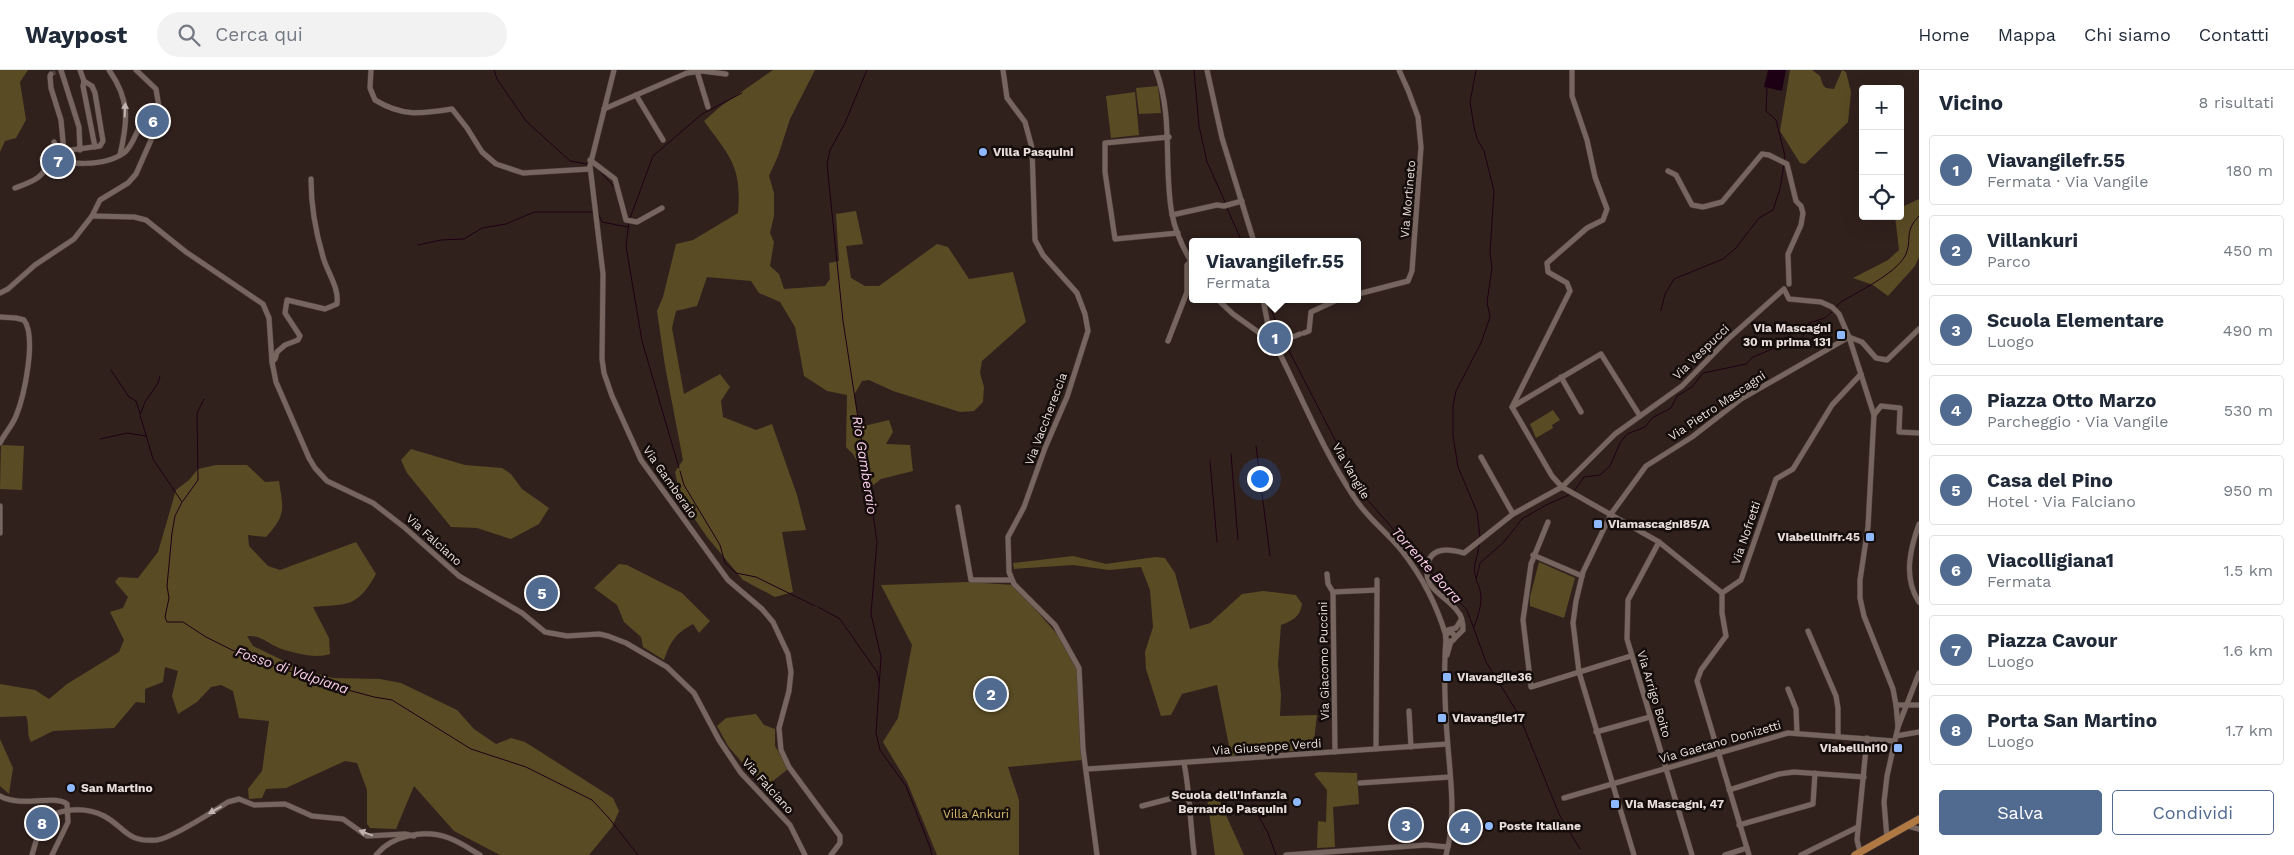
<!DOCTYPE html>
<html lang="it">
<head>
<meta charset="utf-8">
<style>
	body { margin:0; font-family:"Work Sans",sans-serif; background:#f2f2f3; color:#1f2937 }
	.controls { position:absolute; right:15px; top:15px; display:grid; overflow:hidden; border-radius:5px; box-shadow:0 5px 20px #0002 }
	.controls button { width:45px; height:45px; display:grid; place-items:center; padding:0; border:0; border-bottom:1px solid #e0e1e3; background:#fff; color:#1f2937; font:25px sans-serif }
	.you { position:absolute; left:1259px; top:408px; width:18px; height:18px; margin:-12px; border:4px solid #fff; border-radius:50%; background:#1a73e8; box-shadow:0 0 0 8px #1a73e833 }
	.badge { display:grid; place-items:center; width:32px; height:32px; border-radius:50%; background:#516a90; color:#fff; font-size:16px; font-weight:700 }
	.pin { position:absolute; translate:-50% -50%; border:2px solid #fff; box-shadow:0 1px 5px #0006 }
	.popup { position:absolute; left:1189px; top:168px; width:172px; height:65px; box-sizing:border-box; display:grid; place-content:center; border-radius:5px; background:#fff; filter:drop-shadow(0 1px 4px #0005); font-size:16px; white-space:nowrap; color:#747a83 }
	.popup b { font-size:19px; color:#1f2937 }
	.popup::after { content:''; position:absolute; left:50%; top:100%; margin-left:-10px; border:10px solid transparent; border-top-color:#fff }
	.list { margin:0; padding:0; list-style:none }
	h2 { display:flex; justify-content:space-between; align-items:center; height:65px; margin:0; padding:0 20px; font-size:21px }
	h2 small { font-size:16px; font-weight:400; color:#747a83 }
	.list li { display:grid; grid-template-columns:32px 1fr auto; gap:15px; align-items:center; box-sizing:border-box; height:70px; margin:0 10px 10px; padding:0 10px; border:1px solid #e0e1e3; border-radius:5px }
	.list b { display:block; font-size:19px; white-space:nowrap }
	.list p { margin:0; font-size:16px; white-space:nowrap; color:#747a83 }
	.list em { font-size:16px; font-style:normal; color:#747a83 }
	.actions { display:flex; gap:10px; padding:15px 20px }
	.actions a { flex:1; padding:11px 0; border:1px solid #516a90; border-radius:5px; text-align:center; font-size:18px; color:#516a90 }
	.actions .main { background:#516a90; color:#fff }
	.icon { flex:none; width:28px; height:28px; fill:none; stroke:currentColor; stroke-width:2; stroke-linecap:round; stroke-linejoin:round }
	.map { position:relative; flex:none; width:1919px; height:785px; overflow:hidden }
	header { display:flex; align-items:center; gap:30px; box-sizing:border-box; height:70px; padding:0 25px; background:#fff; border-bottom:1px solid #e0e1e3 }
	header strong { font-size:24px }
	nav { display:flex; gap:28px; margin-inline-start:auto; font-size:18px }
	.search { width:350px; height:45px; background:#f2f2f3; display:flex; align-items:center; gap:12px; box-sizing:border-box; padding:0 18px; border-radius:28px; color:#747a83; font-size:19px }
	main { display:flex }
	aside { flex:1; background:#fff }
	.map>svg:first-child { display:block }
	.green { fill:#594b24 }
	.water { fill:#1e0015 }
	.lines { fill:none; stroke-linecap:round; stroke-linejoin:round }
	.stream { stroke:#1e0015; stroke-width:1 }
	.minor-tunnel { stroke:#4c3d39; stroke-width:5; stroke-dasharray:5 2.5; stroke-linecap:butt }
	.minor-casing { stroke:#4a3d3a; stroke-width:6 }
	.major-casing { stroke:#4a3d3a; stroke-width:8 }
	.minor { stroke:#77655f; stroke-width:5 }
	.major { stroke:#b07944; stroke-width:7 }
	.oneway { fill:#c0b3af }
	.poi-dot { fill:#8eb9fd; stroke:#140d0b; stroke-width:2 }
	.labels { text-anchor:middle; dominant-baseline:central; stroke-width:5; stroke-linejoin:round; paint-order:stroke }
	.poi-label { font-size:12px; font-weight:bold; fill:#e8ddda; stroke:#140d0b; text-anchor:start }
	.street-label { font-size:12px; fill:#e8ddda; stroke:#140d0b }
	.park-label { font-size:12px; fill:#dcbe6f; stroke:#140d0b }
	.water-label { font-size:14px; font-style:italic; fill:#fbcde9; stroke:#140d0b }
</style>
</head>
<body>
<header>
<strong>Waypost</strong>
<div class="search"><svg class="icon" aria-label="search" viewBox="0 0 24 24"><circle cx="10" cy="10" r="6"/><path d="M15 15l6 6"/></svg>Cerca qui</div>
<nav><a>Home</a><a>Mappa</a><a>Chi siamo</a><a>Contatti</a></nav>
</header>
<main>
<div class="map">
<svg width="1919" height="785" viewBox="0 0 1919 785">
	<rect width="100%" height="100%" fill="#31211d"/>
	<!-- green -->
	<g class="green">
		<path d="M0 0H28L20 12 26 50 16 68 5 71 0 82Z"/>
		<path d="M773 0H815L790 49 778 86 769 106 774 123V146L770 163 774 172 770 196 779 204 784 219 825 216 830 209 829 193 839 191 836 144 856 141 863 174 846 176 851 208 865 216H879L937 174 948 177 969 209 1013 202 1026 252 982 291 980 303 984 317 983 332 974 341 960 342 893 321 869 310 862 311 854 325 860 357 889 350 893 362 886 374 910 375 913 401 881 409 871 417 853 384 846 377 847 325 827 321 804 306 795 257 780 232 759 223 751 211 707 207 697 236 676 241 672 258 684 324 720 304 730 317 721 331 723 347 756 360 772 354 797 425 806 460 782 462 793 522 775 527 743 510 707 467 681 429 675 402 683 390 665 296 657 241 663 227 676 174 693 170 738 143C742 96 730 87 704 51L721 36Z"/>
		<path d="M1790 0H1812L1820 6 1823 15 1826 18 1834 19 1842 0 1846 2 1851 22 1848 52 1805 94 1800 93 1780 61Z"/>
		<path d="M1158 16 1161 43 1139 44 1136 18Z"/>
		<path d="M1135 22 1139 65 1111 68 1106 26Z"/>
		<path d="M1919 129V187L1915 196 1888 226 1873 215 1853 208 1888 190 1899 180 1895 146H1900V138Z"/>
		<path d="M1553 340 1560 350 1552 355 1553 358 1536 368 1530 354Z"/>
		<path d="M1 375 24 376 22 420 0 419Z"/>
		<path d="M411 379 465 395 502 398 511 404 522 419 549 438 539 454 511 469 477 458 451 457 407 403 401 390Z"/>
		<path d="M216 395H247L265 412 279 411C283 439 287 444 266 467L248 465 249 476 268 496 280 500 356 472 376 504C357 538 348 534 313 537L329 568 330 584C316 589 293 583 279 578 267 573 261 565 247 566L253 576 301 599 333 608 380 609 401 613 457 640 474 659 496 674 511 668 525 672 613 728 619 741 612 757 589 785H500L454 761 414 716 396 759 370 758 367 754V720L357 693 345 691 286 718 266 719 262 728 249 729 248 719 262 701 269 651 239 648 233 621 221 615 211 617 197 632 178 644 172 626 178 601 165 597 163 612 145 619V633L136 632 114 658 53 661 31 672C26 663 30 656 26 646L0 647V614L35 620 49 629 67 614 119 582 124 570 110 542 123 538 128 527 115 512 119 507 138 508 158 482 176 420 189 410 198 399Z"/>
		<path d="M1073 486 1106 494 1155 487 1165 488 1175 503 1190 559 1210 553 1242 524 1263 521 1296 525 1302 534C1300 547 1292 551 1281 555L1278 594 1281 625 1280 646 1317 645 1313 679 1231 686 1217 615 1182 624 1171 645 1161 646 1146 599 1145 582 1153 557 1150 520 1141 497 1109 500 1073 495 1014 499 1013 493Z"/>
		<path d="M1539 492 1575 508 1564 548 1530 536V527Z"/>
		<path d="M619 494 627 495 682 523 710 551 699 563 693 554C676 563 670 572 664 590L643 577 641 567 624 552 617 535 594 518Z"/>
		<path d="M968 512 1014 515 1063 571 1077 599 1082 690 1008 697 1019 730V785H937L907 712 883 672 898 648 912 575 881 515Z"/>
		<path d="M756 644 764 655 775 659V676L788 699 764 718 728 676 717 656 726 648Z"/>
		<path d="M0 669 13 698 9 724 0 716Z"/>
		<path d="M1318 702 1357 703 1359 734 1333 737 1335 777 1317 778 1318 751 1326 752 1327 720 1314 704Z"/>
		<path d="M1216 723 1244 785H1215L1207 728Z"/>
	</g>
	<!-- water -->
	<path class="water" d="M1768 0H1786L1782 21 1764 17Z"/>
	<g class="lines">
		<!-- stream -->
		<g class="stream">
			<path d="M494 0 497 9 526 51 570 91 587 94"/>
			<path d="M867 0 845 53 830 80 827 94 843 251 877 471 871 544 881 587 876 663 880 680 906 716 930 777 932 785"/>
			<path d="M1194 0 1199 56 1207 92 1226 134"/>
			<path d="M1476 0 1470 32 1474 57 1477 69 1484 81 1494 121 1490 183 1492 198 1487 232 1490 247 1481 273 1456 321 1453 336V366L1458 397 1477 442 1480 467"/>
			<path d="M1767 18 1766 41 1776 50 1785 86 1784 90"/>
			<path d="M599 100 616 119"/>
			<path d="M618 130 623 148"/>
			<path d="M1227 138 1242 172"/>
			<path d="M598 143 602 152 628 157"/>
			<path d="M630 148 653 86 702 44 742 23"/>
			<path d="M629 152 626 176 642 271 679 398"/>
			<path d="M418 175 441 170 464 169 482 158 506 154 534 142H594"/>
			<path d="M1267 229 1282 267"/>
			<path d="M1835 238 1841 232C1859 221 1895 204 1905 186 1913 170 1903 162 1919 146"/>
			<path d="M1661 240 1665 224 1674 209 1723 189 1735 179 1759 148 1773 140 1780 119 1784 94"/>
			<path d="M1285 273 1364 426 1425 495"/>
			<path d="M111 300 129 327 136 331 140 343"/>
			<path d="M160 306 158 313 145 332 140 345 153 389 182 432 175 446 172 463 167 516 169 528 165 547 167 552H183L206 567 232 580 322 613 374 627 392 630 471 679 526 697 592 730 608 747 638 785"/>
			<path d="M100 369 127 363 146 366"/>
			<path d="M1256 376 1270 486"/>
			<path d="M1231 384 1238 470"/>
			<path d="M1210 391 1217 472"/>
			<path d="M680 401 684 415 720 475 725 493 736 503 756 507 815 536"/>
			<path d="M1574 421 1584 407 1600 405 1610 396 1620 373 1627 364 1645 357 1652 348 1671 338 1677 326 1692 317 1703 303 1746 294 1753 287 1775 278 1784 268 1789 267 1801 270 1809 253 1825 248 1833 241"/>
			<path d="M183 431 198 410 197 343 204 329"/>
			<path d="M1429 500 1467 540 1486 592 1519 645 1559 744 1580 779"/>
			<path d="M1476 508C1471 496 1479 486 1479 473"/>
			<path d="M818 537 840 549 877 602 879 612"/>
			<path d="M1474 557C1480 540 1485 526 1476 510L1480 493 1504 472 1522 449 1546 435 1571 424"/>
			<path d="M1252 734 1268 763 1276 785"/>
		</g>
		<!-- minor-tunnel -->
		<path class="minor-tunnel" d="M51 4 59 1"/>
		<!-- minor casing -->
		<g class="minor-casing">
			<g id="minor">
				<path d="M61 0 79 57 80 80"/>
				<path d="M80 0 84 11 83 16 95 77"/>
				<path d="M109 0C130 30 128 50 120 85"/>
				<path d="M371 0 370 18 375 30C403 47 421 44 452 39L467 58 482 82 496 94 523 103 590 99"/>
				<path d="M614 0 590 96 603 204 602 289 604 303 612 326 641 390 728 510 762 539 773 552 788 584 791 602 789 621 779 658 781 680 789 697 840 766V773L831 785"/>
				<path d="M1003 0 1007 28 1025 52 1032 78 1035 170 1043 185 1077 223 1085 244 1088 261 1067 327 1045 378 1024 437 1008 467 1009 502 1014 514 1055 555 1079 598 1083 679 1097 785"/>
				<path d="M1156 0C1174 49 1163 96 1172 144 1175 161 1183 178 1192 193"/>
				<path d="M1207 0 1222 68 1254 172"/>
				<path d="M1572 0V26L1587 70 1595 107 1607 139 1603 150 1587 158 1547 193 1548 202 1567 213 1570 221 1512 337 1552 406 1562 417 1615 364 1682 316 1728 269 1784 219 1789 229 1821 232 1832 237 1839 244 1849 267 1874 345 1868 457 1860 510V528L1864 546 1893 619 1896 635 1898 657 1887 706 1884 732 1887 768"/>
				<path d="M697 1 708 37"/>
				<path d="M51 4 50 6 51 18 61 50 64 82"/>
				<path d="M636 25 663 70"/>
				<path d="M604 39 687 3 702 1 726 4"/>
				<path d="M1169 67 1105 73V102L1115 169 1178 163"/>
				<path d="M54 72 56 76 64 77"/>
				<path d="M64 81 100 76 103 71 95 23 92 16 84 11"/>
				<path d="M42 89C66 93 103 99 125 82 137 72 138 44 158 43"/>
				<path d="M590 90 615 109 626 150 637 152 662 138"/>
				<path d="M1668 101 1676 105 1692 135 1703 137 1722 132 1762 84 1769 85 1787 94 1796 131 1801 136 1803 143 1801 155 1788 184 1789 214"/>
				<path d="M15 118C31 112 45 108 49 90"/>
				<path d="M1172 145 1217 135 1224 136 1242 131"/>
				<path d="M92 146 134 147 146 150 186 182 263 234 269 248 272 292 276 312 309 388 315 398 327 411 373 433 404 457 459 506 522 543 545 562 567 566 599 564 608 566 626 573 667 597 694 623 719 670 741 703 790 755 805 785"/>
				<path d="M0 223 8 219 35 195 74 169 92 146 100 130 128 113 136 104 155 61 159 37 156 19 136 0"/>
				<path d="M1358 224 1408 211 1412 201 1421 77 1418 47 1408 20 1399 0"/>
				<path d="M1217 229 1233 244 1275 274 1300 264"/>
				<path d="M1263 229 1268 255 1275 274C1301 325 1322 379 1354 427 1367 448 1387 462 1402 481 1421 505 1437 536 1446 566"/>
				<path d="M0 247 16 248 24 250C37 267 24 327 16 346 12 356 5 363 0 373"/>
				<path d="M1304 263 1309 261 1311 242 1339 229"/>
				<path d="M1849 267 1862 272 1876 288 1887 290 1919 259"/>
				<path d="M1168 271 1187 222V195L1191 191"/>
				<path d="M272 292 275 289 277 282 285 275 298 270 300 266 285 243 287 230 325 239 337 234C339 218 329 205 324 190 316 164 311 135 311 109"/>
				<path d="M1561 307 1581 342"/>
				<path d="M1512 337 1601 284 1640 346"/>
				<path d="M1874 345 1881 336 1900 338 1899 362 1919 363"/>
				<path d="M1481 387 1513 444"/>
				<path d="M0 436V463"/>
				<path d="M958 437 971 510H1011"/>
				<path d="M1548 452 1531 494 1523 550 1531 617 1631 586"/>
				<path d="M1919 454C1910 479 1903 508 1919 532"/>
				<path d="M1659 472 1628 530 1627 569 1692 785"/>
				<path d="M1533 485 1582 506"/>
				<path d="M1327 504 1328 514 1333 522"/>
				<path d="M1377 520V510"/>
				<path d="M1448 560 1456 558 1461 550"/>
				<path d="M1808 561 1836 626 1838 638V665"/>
				<circle cx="1450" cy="567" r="4.5"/>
				<path d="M1454 569 1463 560C1463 554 1462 546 1458 542 1451 531 1437 525 1430 514 1427 508 1426 502 1427 496 1431 476 1449 479 1464 483L1513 444 1562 417 1659 472 1722 523"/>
				<path d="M1447 585 1451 571"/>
				<path d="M1788 619 1796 639 1797 663"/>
				<path d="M1896 635H1919"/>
				<path d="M1409 641 1411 677"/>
				<path d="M1898 657 1919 603"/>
				<path d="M1596 662 1650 647"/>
				<path d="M1896 666 1919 662"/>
				<path d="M1335 682 1333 522 1377 520 1376 679"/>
				<path d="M1184 693C1190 722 1190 753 1194 783"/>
				<path d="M1088 699 1447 674"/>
				<path d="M1360 713 1450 707"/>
				<path d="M1729 720 1779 704 1794 702 1864 707"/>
				<path d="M0 726C20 738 54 724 67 734L68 752 52 785"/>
				<path d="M1564 728 1788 663 1894 671"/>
				<path d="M1142 736 1188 724"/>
				<path d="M42 752C57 738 85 736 104 746 125 757 126 773 157 770 172 768 214 741 228 732L239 729 254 735 285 734 312 746 343 749 367 766 405 764 414 766"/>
				<path d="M1739 755 1813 734 1815 703"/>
				<path d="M1908 756 1919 759"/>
				<path d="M1860 782 1857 770 1867 668"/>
				<path d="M32 785 41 754"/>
				<path d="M376 785C392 765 425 759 449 768 460 772 470 779 480 785"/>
				<path d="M1286 785 1426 775 1448 777"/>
				<path d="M1446 785C1456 749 1451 714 1448 677 1445 641 1443 606 1446 569"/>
				<path d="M1634 785 1579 602 1573 553 1576 531 1583 502 1611 444 1646 396 1692 367 1741 329 1849 267"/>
				<path d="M1725 785 1747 778"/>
				<path d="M1749 785 1697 611 1701 600 1726 566 1722 543V523L1741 510 1776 409 1793 399 1832 335 1861 304"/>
				<path d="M1801 785 1858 757"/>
			</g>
		</g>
		<!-- major casing -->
		<g class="major-casing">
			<path id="major" d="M1855 785 1919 749"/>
		</g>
		<!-- minor -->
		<use href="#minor" class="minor"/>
		<!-- major -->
		<use href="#major" class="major"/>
	</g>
	<!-- one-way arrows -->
	<defs><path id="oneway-solid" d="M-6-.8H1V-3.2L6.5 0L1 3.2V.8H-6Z" transform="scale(1.25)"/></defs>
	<g class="oneway">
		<use href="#oneway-solid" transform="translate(125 40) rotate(-87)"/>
		<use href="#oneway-solid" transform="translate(215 740) rotate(151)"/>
		<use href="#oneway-solid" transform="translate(366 763) rotate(-160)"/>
	</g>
	<!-- markers -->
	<g class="poi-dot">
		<circle cx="983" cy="82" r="5"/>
		<rect x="1836" y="260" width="10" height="10" rx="2.5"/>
		<rect x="1593" y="449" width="10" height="10" rx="2.5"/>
		<rect x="1865" y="462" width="10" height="10" rx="2.5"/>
		<rect x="1442" y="602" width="10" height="10" rx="2.5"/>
		<rect x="1437" y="643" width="10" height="10" rx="2.5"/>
		<rect x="1893" y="673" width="10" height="10" rx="2.5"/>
		<circle cx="71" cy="718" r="5"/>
		<circle cx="1297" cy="732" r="5"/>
		<rect x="1610" y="729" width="10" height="10" rx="2.5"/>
		<circle cx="1489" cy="756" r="5"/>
	</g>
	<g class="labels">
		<!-- poi labels -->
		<g class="poi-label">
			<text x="993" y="82">Villa Pasquini</text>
			<text x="1831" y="258" text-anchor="end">Via Mascagni<tspan x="1831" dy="14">30 m prima 131</tspan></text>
			<text x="1608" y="454">Viamascagni85/A</text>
			<text x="1860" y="467" text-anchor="end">Viabellinifr.45</text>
			<text x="1457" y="607">Viavangile36</text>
			<text x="1452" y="648">Viavangile17</text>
			<text x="1888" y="678" text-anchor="end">Viabellini10</text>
			<text x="81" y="718">San Martino</text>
			<text x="1287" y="725" text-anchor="end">Scuola dell'Infanzia<tspan x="1287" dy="14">Bernardo Pasquini</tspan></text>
			<text x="1625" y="734">Via Mascagni, 47</text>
			<text x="1499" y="756">Poste Italiane</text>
		</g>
		<!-- street labels -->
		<g class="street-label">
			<text transform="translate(1408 129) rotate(-85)">Via Mortineto</text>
			<text transform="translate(1701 282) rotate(-44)">Via Vespucci</text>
			<text transform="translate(1717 336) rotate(-34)">Via Pietro Mascagni</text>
			<text transform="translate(1046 349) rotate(-69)">Via Vacchereccia</text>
			<text transform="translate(1351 401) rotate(60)">Via Vangile</text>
			<text transform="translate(670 412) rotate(55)">Via Gamberaio</text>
			<text transform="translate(1746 463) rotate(-71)">Via Nofretti</text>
			<text transform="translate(434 470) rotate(42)">Via Falciano</text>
			<text transform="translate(1324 591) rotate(-91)">Via Giacomo Puccini</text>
			<text transform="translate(1654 624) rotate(73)">Via Arrigo Boito</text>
			<text transform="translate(1720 672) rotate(-16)">Via Gaetano Donizetti</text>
			<text transform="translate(1267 677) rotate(-4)">Via Giuseppe Verdi</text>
			<text transform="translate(768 716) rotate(48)">Via Falciano</text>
		</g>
		<!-- park labels -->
		<g class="park-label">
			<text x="976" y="744">Villa Ankuri</text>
		</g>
		<!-- water labels -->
		<g class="water-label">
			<text transform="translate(865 395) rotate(81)">Rio Gamberaio</text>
			<text transform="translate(1427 495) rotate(48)">Torrente Borra</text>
			<text transform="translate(292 600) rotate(19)">Fosso di Valpiana</text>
		</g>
	</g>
</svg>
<div class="controls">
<button>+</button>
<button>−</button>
<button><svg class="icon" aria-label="locate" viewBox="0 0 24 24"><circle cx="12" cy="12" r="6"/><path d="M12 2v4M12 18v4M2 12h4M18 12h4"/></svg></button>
</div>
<div class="you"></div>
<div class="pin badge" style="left:1275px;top:268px">1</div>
<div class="popup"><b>Viavangilefr.55</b>Fermata</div>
<div class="pin badge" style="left:991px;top:624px">2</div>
<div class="pin badge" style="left:1406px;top:755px">3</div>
<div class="pin badge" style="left:1465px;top:757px">4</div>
<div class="pin badge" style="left:542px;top:523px">5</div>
<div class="pin badge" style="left:153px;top:51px">6</div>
<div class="pin badge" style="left:58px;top:91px">7</div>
<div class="pin badge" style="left:42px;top:753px">8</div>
</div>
<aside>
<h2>Vicino<small>8 risultati</small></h2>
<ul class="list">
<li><span class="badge">1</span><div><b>Viavangilefr.55</b><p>Fermata · Via Vangile</p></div><em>180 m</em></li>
<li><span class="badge">2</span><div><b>Villankuri</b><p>Parco</p></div><em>450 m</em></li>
<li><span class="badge">3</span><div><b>Scuola Elementare</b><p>Luogo</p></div><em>490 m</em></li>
<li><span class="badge">4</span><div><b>Piazza Otto Marzo</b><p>Parcheggio · Via Vangile</p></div><em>530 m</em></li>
<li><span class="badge">5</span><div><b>Casa del Pino</b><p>Hotel · Via Falciano</p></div><em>950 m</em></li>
<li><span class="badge">6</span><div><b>Viacolligiana1</b><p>Fermata</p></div><em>1.5 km</em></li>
<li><span class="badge">7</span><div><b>Piazza Cavour</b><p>Luogo</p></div><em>1.6 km</em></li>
<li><span class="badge">8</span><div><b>Porta San Martino</b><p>Luogo</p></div><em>1.7 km</em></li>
</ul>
<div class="actions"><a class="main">Salva</a><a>Condividi</a></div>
</aside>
</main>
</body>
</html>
